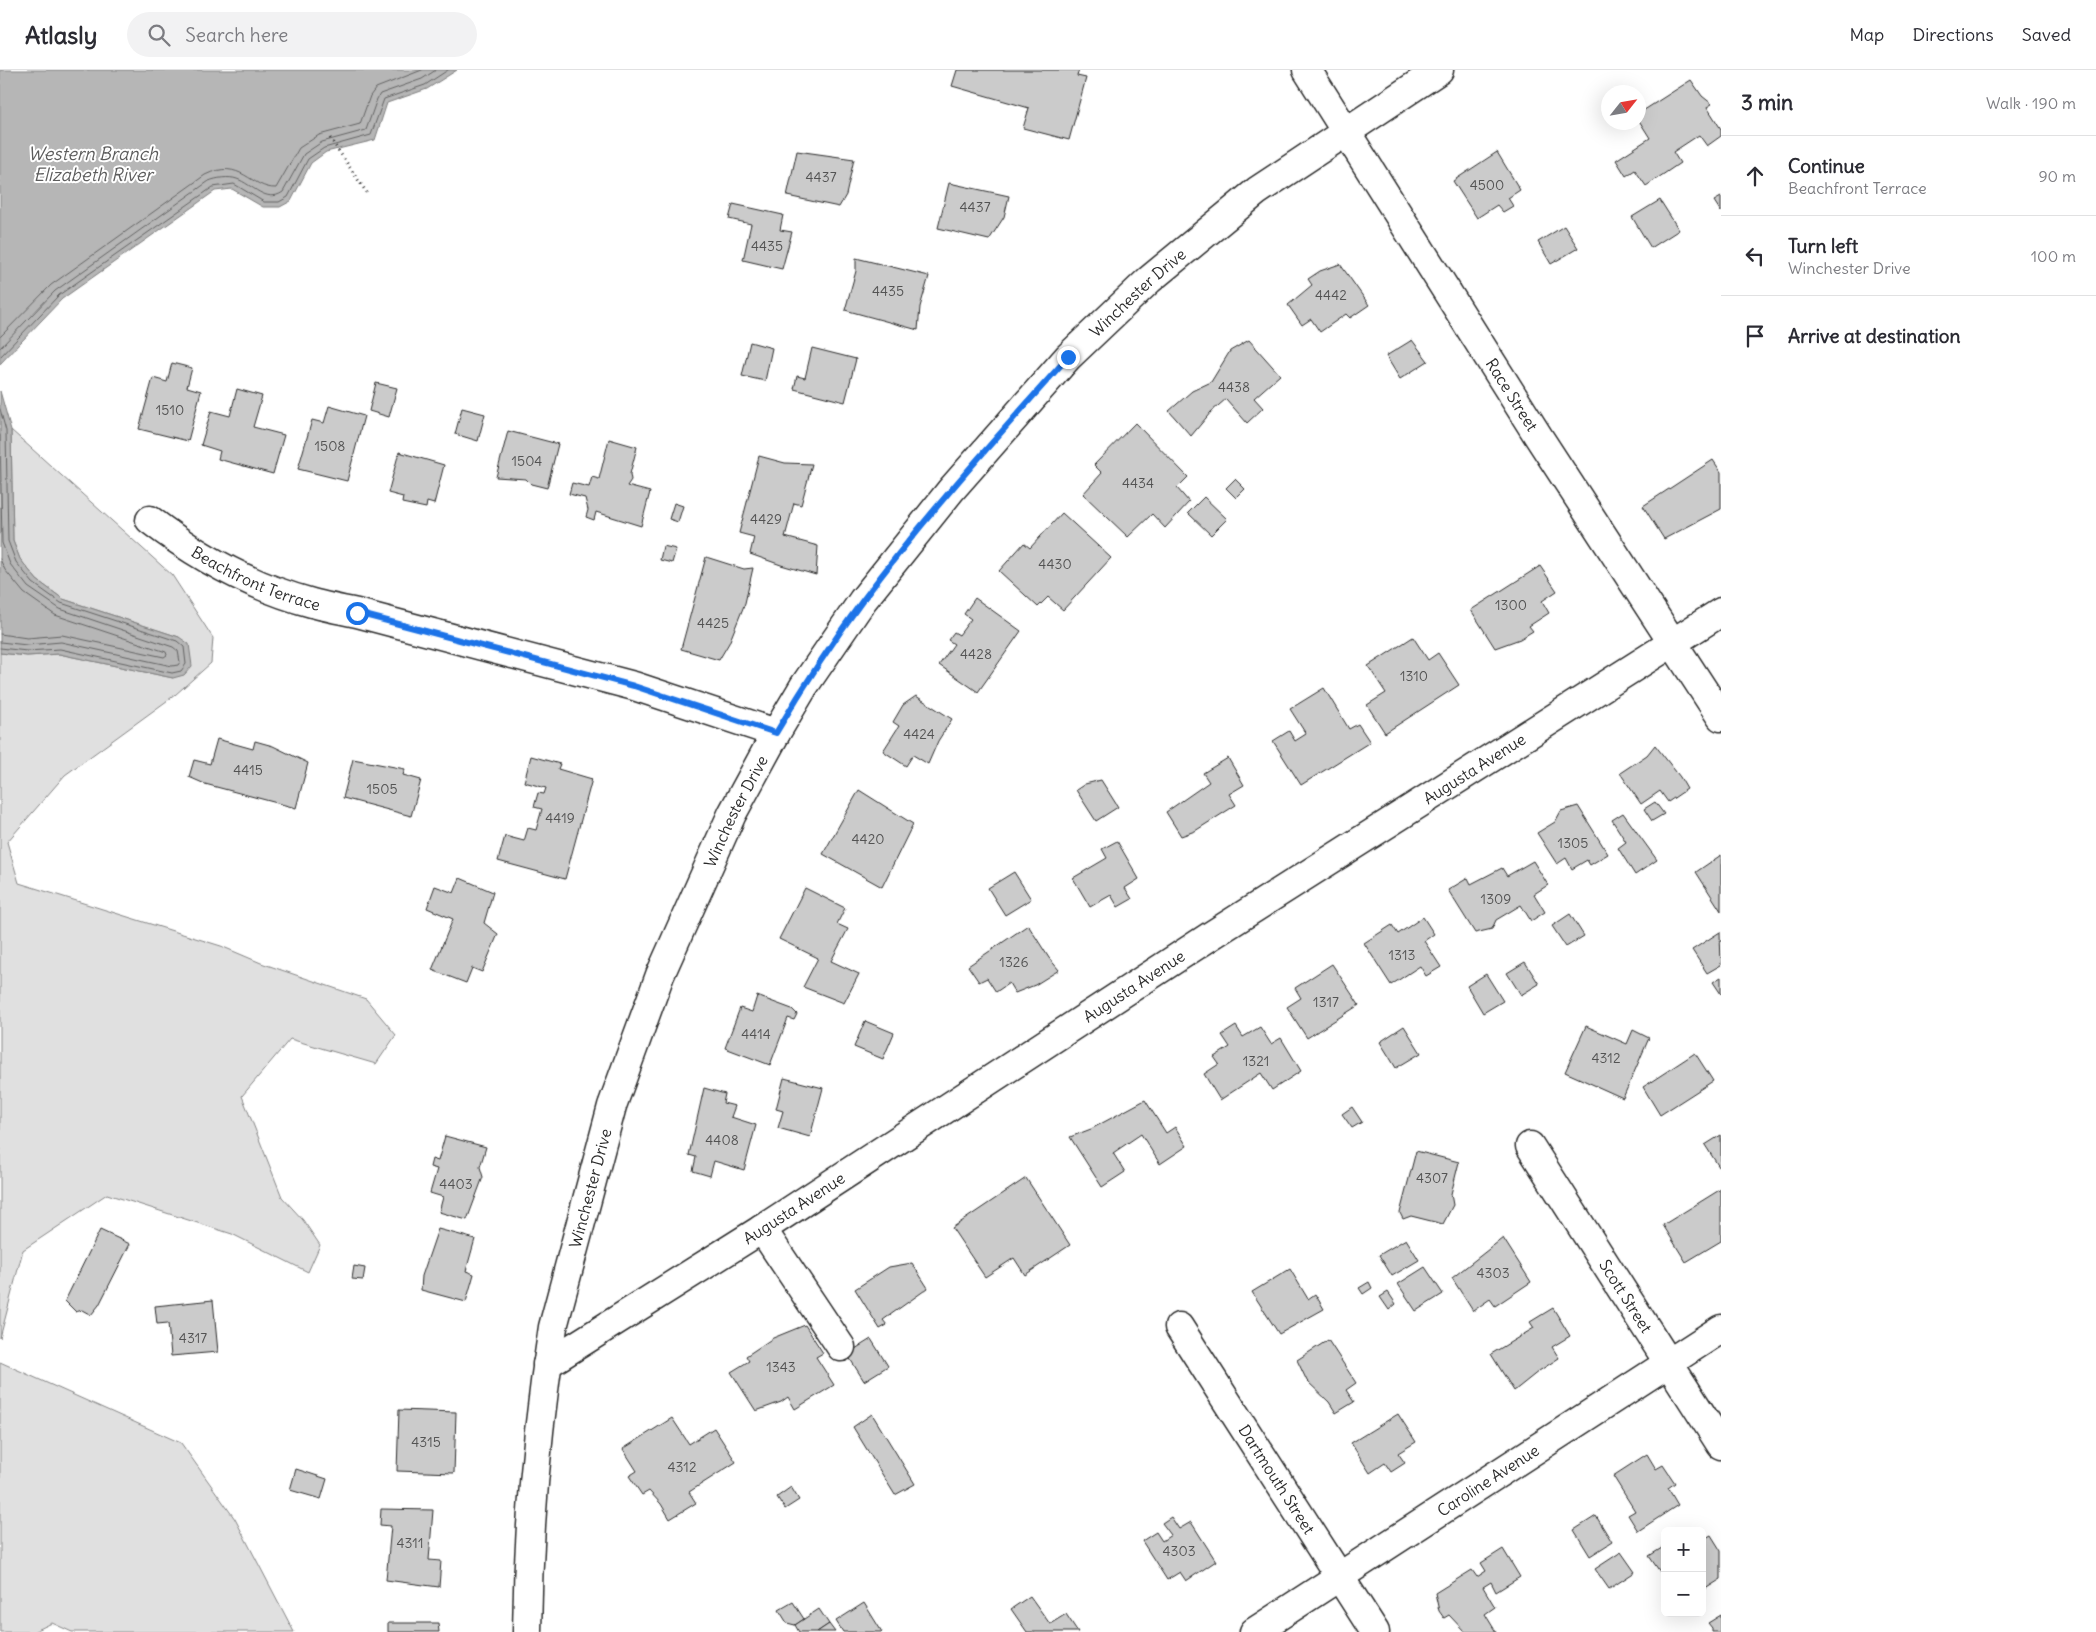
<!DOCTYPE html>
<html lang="en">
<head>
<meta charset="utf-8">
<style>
	body { margin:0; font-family:Delius,sans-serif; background:#f2f2f3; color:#2b2b33 }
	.controls { position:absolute; right:15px; bottom:15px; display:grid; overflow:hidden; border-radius:8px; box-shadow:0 5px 20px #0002 }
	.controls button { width:45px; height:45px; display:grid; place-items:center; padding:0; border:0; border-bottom:1px solid #e1e1e2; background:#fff; color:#2b2b33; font:25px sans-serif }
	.compass { position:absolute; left:1601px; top:15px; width:45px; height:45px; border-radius:50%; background:#fff; box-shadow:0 5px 20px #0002; rotate:59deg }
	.stop { position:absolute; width:15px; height:15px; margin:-11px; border:4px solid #1a73e8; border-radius:50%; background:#fff }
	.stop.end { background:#1a73e8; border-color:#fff; box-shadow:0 1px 5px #0008 }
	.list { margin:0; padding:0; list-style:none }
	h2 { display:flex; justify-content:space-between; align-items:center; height:65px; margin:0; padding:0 20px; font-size:21px }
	h2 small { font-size:16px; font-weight:400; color:#7c7c81 }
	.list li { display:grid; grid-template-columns:32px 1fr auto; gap:15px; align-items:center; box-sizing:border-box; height:80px; padding:0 20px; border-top:1px solid #e1e1e2 }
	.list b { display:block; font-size:19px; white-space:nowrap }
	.list p { margin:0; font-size:16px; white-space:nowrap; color:#7c7c81 }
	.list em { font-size:16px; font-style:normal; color:#7c7c81 }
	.icon { flex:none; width:28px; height:28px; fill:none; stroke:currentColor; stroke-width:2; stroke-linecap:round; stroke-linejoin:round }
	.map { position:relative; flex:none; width:1721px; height:1562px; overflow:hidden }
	header { display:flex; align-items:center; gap:30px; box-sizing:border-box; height:70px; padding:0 25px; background:#fff; border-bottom:1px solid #e1e1e2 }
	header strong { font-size:24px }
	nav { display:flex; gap:28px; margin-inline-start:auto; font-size:18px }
	.search { width:350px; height:45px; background:#f2f2f3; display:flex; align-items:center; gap:12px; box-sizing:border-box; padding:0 18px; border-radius:28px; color:#7c7c81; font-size:19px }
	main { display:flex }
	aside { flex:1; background:#fff }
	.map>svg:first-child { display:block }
	.green { fill:#e0e0e0; stroke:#868686 }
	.water { fill:#b6b6b6; stroke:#7e7e7e }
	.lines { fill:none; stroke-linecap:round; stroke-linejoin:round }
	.shore { stroke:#636363; stroke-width:1 }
	.building { fill:#cbcbcb; stroke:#2b2b2b }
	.street-casing { stroke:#2b2b2b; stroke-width:31 }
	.secondary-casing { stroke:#2b2b2b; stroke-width:31 }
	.path { stroke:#2b2b2b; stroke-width:3; stroke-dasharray:1 4; stroke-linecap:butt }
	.street { stroke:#fff; stroke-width:28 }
	.secondary { stroke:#fff; stroke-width:28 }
	.route { stroke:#1a73e8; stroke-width:6 }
	.labels { text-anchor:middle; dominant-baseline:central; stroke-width:4; stroke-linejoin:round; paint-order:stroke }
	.number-label { font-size:14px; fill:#535353 }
	.street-label { font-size:16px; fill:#2b2b2b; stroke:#fff }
	.water-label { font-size:18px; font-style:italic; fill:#5c5c5c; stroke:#fff }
</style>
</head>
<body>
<header>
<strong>Atlasly</strong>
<div class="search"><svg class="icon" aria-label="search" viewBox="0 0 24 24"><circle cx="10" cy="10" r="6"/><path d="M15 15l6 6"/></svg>Search here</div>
<nav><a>Map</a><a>Directions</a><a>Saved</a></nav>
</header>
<main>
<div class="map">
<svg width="1721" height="1562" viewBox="0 0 1721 1562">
	<rect width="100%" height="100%" fill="#fff"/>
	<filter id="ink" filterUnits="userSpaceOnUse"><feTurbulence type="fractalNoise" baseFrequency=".02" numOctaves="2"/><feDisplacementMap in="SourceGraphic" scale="10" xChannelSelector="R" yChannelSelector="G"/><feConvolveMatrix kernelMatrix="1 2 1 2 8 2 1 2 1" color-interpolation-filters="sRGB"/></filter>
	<g filter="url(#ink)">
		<!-- green -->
		<g class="green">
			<path d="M11 360 172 505 213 568 211 593 175 625 65 705 7 772 19 813 221 876 261 893 366 929 396 965 376 994 290 969 242 1026 282 1127 303 1150 320 1175 308 1202 232 1164 107 1124 23 1180 0 1268V583L27 586 59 584 173 608 179 567 63 529 37 510 20 489 13 471Z"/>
			<path d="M0 1292 181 1373 235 1449 294 1562H72L52 1553 33 1562H0Z"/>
		</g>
		<!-- water -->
		<g class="water">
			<path d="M0 0H457L427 19 387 33 375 70 326 82 311 93 291 131 280 137H263L232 119 215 121 62 229 0 294Z"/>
			<path d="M0 321 11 360 13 471 20 489 37 510 63 529 179 567 189 574 192 596 184 605 173 608 59 584 27 586 0 583Z"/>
		</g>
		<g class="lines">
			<!-- shore -->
			<g class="shore">
				<path d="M0 267 51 215 205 105C241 87 251 119 276 118L299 78 319 65 360 54 370 26 376 18 422 0"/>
				<path d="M0 278 55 221 209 111C216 108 229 106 237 109 252 114 266 134 283 122L304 84 322 72 366 60 377 29 380 24 422 9 436 0"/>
				<path d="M0 287 59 225 213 117 234 114 264 132H279L288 127 308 89 324 78 371 65 384 29 425 15 448 0"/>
				<path d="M0 339 6 361 8 471 16 492 33 513 61 533 177 571 184 577 186 594 181 601 172 603 60 579 27 581 0 578"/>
				<path d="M0 365 2 473 10 494 28 517 60 539 173 577 178 581 180 592 178 595 172 596 61 572 27 575 0 572"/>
				<path d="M0 489 5 500 24 523 55 545 166 582 167 585 164 587 62 565 27 568 0 564"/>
			</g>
		</g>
		<!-- building -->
		<g class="building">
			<path d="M957 0H1079L1077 6 1086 8 1069 70 1023 58 1029 38 952 16Z"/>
			<path d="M1691 10 1702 26 1712 34 1707 37 1721 59V66L1707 76 1699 65 1673 82 1680 93 1646 116 1635 100 1626 106 1616 90 1650 68 1638 49V44Z"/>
			<path d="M797 81 854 89 846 125 839 137 787 126Z"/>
			<path d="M1497 82 1520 120 1508 128 1513 136 1503 142 1497 135 1477 148 1453 111Z"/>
			<path d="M949 113 1009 126 1004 147 989 170 938 158Z"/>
			<path d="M1721 127V142L1714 131Z"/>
			<path d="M1660 130 1679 160 1651 178 1632 147Z"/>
			<path d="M733 134 783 145 780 160 792 162 782 199 743 190 751 154 729 149Z"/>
			<path d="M1564 156 1578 178 1551 194 1538 172Z"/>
			<path d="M856 188 929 206 920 237 918 260 845 240 856 201Z"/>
			<path d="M1340 194 1369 235 1350 248 1346 244 1320 262 1311 249 1302 255 1288 235 1312 215 1308 209 1320 201Z"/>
			<path d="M1249 270 1280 305 1254 328 1263 338 1247 353 1226 329 1211 342 1191 366 1169 341 1192 321 1211 312 1230 281Z"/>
			<path d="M1412 270 1428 291 1400 309 1386 286Z"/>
			<path d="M750 272 772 278 765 311 742 306Z"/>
			<path d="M812 278 856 289 845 332 794 319 797 306 805 308Z"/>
			<path d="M172 293 192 298 187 317 201 321 188 371 139 359 153 308 167 312Z"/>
			<path d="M376 313 397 318 389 347 369 341Z"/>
			<path d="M237 319 262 326 253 357 284 365 273 404 218 389 220 381 201 375 211 341 230 346Z"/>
			<path d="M329 336 364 346 347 411 298 399 312 350 324 353Z"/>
			<path d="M462 338 485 344 478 371 455 364Z"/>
			<path d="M1135 353 1188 407 1177 418 1189 432 1165 458 1152 444 1128 467 1083 424 1102 403 1094 395Z"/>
			<path d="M508 361 558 374 547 418 531 414 526 409 496 407Z"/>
			<path d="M609 369 637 377 630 404 631 410 627 416 650 422 641 456 596 442 594 450 586 447 588 440 585 428 569 424 572 413 589 417 592 407 599 409Z"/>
			<path d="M399 382 444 395 434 434 427 432 426 438 402 433 403 427 388 423Z"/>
			<path d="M759 386 785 393 812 394 801 435 794 433 785 467 818 476 816 505 781 495 750 484 754 467 739 463Z"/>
			<path d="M1713 390 1721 402V439L1664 469 1643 436Z"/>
			<path d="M1235 409 1245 419 1236 428 1226 418Z"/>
			<path d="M1204 427 1227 449 1211 465 1188 443Z"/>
			<path d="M674 433 683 436 678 452 669 449Z"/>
			<path d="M1062 443 1111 488 1063 540 1048 527 1038 537 999 501 1024 473 1030 478Z"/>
			<path d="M663 476 676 479 672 493 660 490Z"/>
			<path d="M706 487 744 499 753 498 745 533 729 573 719 590 681 579Z"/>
			<path d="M1540 496 1557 521 1542 531 1549 543 1529 556 1533 561 1520 569 1495 578 1471 540Z"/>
			<path d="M975 528 1021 561 978 622 939 595 954 574 948 570 954 562 959 565 971 549 964 544Z"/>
			<path d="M1413 567 1428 590 1438 583 1459 615 1385 663 1367 635 1386 623 1368 596Z"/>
			<path d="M1324 618 1349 659 1358 654 1370 672 1301 715 1273 671 1289 661 1295 671 1306 664 1290 639Z"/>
			<path d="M916 626 952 649 938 671 928 694 913 685 906 696 883 681 899 656 893 652 903 635Z"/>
			<path d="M217 669 253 679 255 671 273 676 308 693 296 738 205 714 189 707 194 690 210 694Z"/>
			<path d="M1655 675 1680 707 1687 719 1668 732 1660 721 1641 734 1620 703 1647 685Z"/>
			<path d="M531 686 560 694 558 699 592 709 565 809 498 791 505 766 524 771 528 758 536 760 542 739 534 737 538 723 544 724 546 718 524 712Z"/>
			<path d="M1228 688 1244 715 1229 724 1236 735 1195 761 1181 766 1166 742 1209 712 1203 703Z"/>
			<path d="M353 689 405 699 403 705 421 710 411 746 343 728Z"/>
			<path d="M1101 710 1118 737 1096 751 1076 720 1085 714Z"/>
			<path d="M859 720 913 754 882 817 823 784Z"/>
			<path d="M1655 732 1664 744 1652 751 1644 739Z"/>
			<path d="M1578 736 1608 784 1590 795 1587 790 1572 799 1566 788 1557 794 1537 763 1555 752 1561 741Z"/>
			<path d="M1623 743 1657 790 1635 805 1618 778 1626 772 1612 750Z"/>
			<path d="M1117 771 1139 809 1125 818 1132 829 1118 837 1111 825 1090 837 1073 808 1107 788 1102 779Z"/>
			<path d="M1721 785V841L1696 802Z"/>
			<path d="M1533 791 1548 815 1534 824 1545 842 1531 851 1521 835 1496 850 1492 859 1475 863 1448 820 1468 808 1471 814 1502 798 1507 806Z"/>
			<path d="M1014 802 1031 829 1005 845 988 818Z"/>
			<path d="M460 808 493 822 484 853 498 864 482 902 472 898 466 913 432 900 453 849 427 838 435 816 454 823Z"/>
			<path d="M805 818 845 838 837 854 848 859 831 891 859 904 844 933 803 917 818 888 779 869Z"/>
			<path d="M1570 844 1584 866 1566 877 1552 856Z"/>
			<path d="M1423 847 1434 864 1424 871 1441 897 1426 906 1420 896 1391 915 1364 873 1392 855 1398 864Z"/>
			<path d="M1028 855 1049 888 1059 900 1035 915 1015 923 1009 913 996 922 987 908 979 912 968 896Z"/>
			<path d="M1720 862 1721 895 1707 903 1692 880Z"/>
			<path d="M1525 892 1539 914 1521 925 1507 903Z"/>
			<path d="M1332 894 1359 935 1307 968 1287 937 1301 928 1295 918Z"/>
			<path d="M1486 904 1503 931 1483 943 1467 916Z"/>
			<path d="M1721 907V924L1713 912Z"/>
			<path d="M757 926 792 939 797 944 794 950 788 948 770 995 725 978 740 938 752 942Z"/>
			<path d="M865 951 894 963 883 989 854 977Z"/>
			<path d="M1236 956 1243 967 1260 957 1271 974 1281 968 1301 1001 1272 1020 1261 1003 1220 1030 1204 1004 1219 994 1214 987 1230 977 1222 965Z"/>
			<path d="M1404 956 1421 983 1396 998 1380 972Z"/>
			<path d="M1586 956 1627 974 1633 960 1649 968 1623 1028 1565 1002Z"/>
			<path d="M1695 983 1713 1011 1660 1045 1643 1017Z"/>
			<path d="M784 1008 823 1018 810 1067 778 1058 783 1041 776 1039Z"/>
			<path d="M704 1018 725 1024 723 1033 735 1036 731 1047 756 1055 744 1100 714 1091 710 1106 693 1101 696 1087 689 1085Z"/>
			<path d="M1145 1030 1166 1063 1175 1057 1187 1076 1160 1094 1141 1064 1113 1083 1125 1102 1102 1117 1070 1067 1091 1059Z"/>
			<path d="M1352 1037 1362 1052 1352 1058 1342 1044Z"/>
			<path d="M1721 1065V1100L1705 1075Z"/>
			<path d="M445 1066 486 1077 480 1097 483 1107 467 1150 439 1142 443 1127 430 1123 437 1099 430 1097 432 1089 438 1091Z"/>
			<path d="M1416 1081 1459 1092 1451 1124 1453 1135 1443 1154 1411 1146 1403 1149 1400 1143Z"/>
			<path d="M1026 1108 1070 1175 1025 1205 1014 1188 985 1207 952 1158Z"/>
			<path d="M1721 1119V1171L1686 1192 1663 1155Z"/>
			<path d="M438 1159 475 1169 466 1201 474 1204 466 1232 421 1220 422 1206Z"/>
			<path d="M100 1160 130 1174 99 1235 91 1245 82 1240 76 1242 65 1231Z"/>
			<path d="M1503 1168 1531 1212 1495 1236 1490 1229 1473 1241 1452 1208Z"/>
			<path d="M1406 1169 1419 1190 1392 1206 1379 1185Z"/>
			<path d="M912 1193 928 1218 883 1250 887 1255 880 1259 855 1219 889 1197Z"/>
			<path d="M354 1196 365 1198 363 1210 352 1209Z"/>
			<path d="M1425 1197 1443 1224 1416 1241 1398 1214Z"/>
			<path d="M1290 1199 1308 1229 1315 1224 1324 1239 1279 1264 1252 1222Z"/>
			<path d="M1369 1212 1372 1218 1363 1224 1359 1218Z"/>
			<path d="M1388 1222 1396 1234 1389 1240 1380 1227Z"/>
			<path d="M213 1230 218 1282 171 1286 168 1253 157 1254 155 1236Z"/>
			<path d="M1553 1238 1570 1266 1552 1277 1559 1288 1539 1301 1514 1321 1491 1284 1534 1258 1530 1252Z"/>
			<path d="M805 1255 823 1283 816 1287 834 1315 795 1339 788 1327 781 1332 756 1341 731 1302 749 1291 746 1286 773 1268Z"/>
			<path d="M871 1269 888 1296 864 1311 847 1284Z"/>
			<path d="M1328 1270 1356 1313 1346 1320 1354 1332 1336 1343 1329 1332 1307 1311 1297 1290Z"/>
			<path d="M399 1340 456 1342 454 1403 397 1401Z"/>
			<path d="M872 1344 915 1414 895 1425 853 1357Z"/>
			<path d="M1398 1344 1416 1372 1398 1383 1405 1393 1391 1402 1385 1393 1370 1403 1351 1373Z"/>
			<path d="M672 1348 689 1374 714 1358 736 1392 689 1422 696 1433 670 1449 661 1434 649 1421 642 1425 629 1406 637 1401 623 1379Z"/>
			<path d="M1647 1384 1656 1399 1663 1395 1675 1413 1668 1418 1678 1435 1638 1461 1628 1445 1635 1441 1613 1406Z"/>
			<path d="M296 1399 327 1409 321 1429 290 1420Z"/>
			<path d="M791 1417 799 1430 785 1439 777 1427Z"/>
			<path d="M381 1439 433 1440 429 1490 441 1491 439 1517 386 1510 391 1456 380 1455Z"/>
			<path d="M1596 1446 1612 1472 1590 1486 1574 1460Z"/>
			<path d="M1171 1447 1179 1459 1191 1452 1216 1491 1186 1511 1180 1502 1167 1510 1142 1471 1156 1462 1162 1471 1171 1465 1162 1453Z"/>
			<path d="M1711 1465 1721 1481V1509L1702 1521V1470Z"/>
			<path d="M1665 1476V1509L1649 1486Z"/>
			<path d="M1503 1479 1520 1507 1496 1522 1491 1512 1483 1517 1495 1537 1485 1544 1496 1562H1465L1449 1545 1444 1548 1439 1541 1435 1523 1472 1500 1477 1507 1486 1501 1481 1493Z"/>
			<path d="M1621 1482 1635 1502 1609 1519 1595 1499Z"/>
			<path d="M1030 1526 1050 1554 1066 1544 1078 1562H1027L1011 1539Z"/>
			<path d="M793 1532 804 1549 795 1555 787 1553 779 1540Z"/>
			<path d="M864 1533 882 1562H843L836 1551Z"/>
			<path d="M819 1539 829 1554 817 1562H799L795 1555Z"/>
			<path d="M1721 1545V1562H1712V1558L1708 1553Z"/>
			<path d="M388 1553H438L439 1562H388Z"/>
			<path d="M829 1554 835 1562H817Z"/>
		</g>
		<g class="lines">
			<!-- street casing -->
			<g class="street-casing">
				<g id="street">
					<path id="s1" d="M1307 0 1540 369 1721 647"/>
					<path id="s2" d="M150 450C198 487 253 517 312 533 327 537 342 540 357 543L634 616 776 663"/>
					<path id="s3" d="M1530 1076 1721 1375"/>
					<path d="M762 1159 841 1277"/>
					<path id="s4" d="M1179 1257 1375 1562"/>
					<path id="s5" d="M547 1294 762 1159 1212 865 1721 542"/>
					<path id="s6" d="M527 1562C528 1460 537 1358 553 1257L612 1036 660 905 732 744 776 663 804 616 863 530 951 420 1068 287 1149 210 1257 121 1439 0"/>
				</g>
			</g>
			<!-- secondary casing -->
			<g class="secondary-casing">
				<g id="secondary">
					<path id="s7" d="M1254 1562 1721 1259"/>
				</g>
			</g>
			<!-- path -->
			<path class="path" d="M330 68 367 123"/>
			<!-- street -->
			<use href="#street" class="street"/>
			<!-- secondary -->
			<use href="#secondary" class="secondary"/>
		</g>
	</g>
	<g class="lines" filter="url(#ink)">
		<!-- route -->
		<path class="route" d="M357 543 634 616 776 663C803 617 832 572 863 530 926 445 998 366 1068 287"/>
	</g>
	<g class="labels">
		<!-- number labels -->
		<g class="number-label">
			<text x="821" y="107">4437</text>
			<text x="1487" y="115">4500</text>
			<text x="975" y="137">4437</text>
			<text x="767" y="176">4435</text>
			<text x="888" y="221">4435</text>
			<text x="1331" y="225">4442</text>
			<text x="1234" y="317">4438</text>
			<text x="170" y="340">1510</text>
			<text x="330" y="376">1508</text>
			<text x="527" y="391">1504</text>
			<text x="1138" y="413">4434</text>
			<text x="766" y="449">4429</text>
			<text x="1055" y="494">4430</text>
			<text x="1511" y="535">1300</text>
			<text x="713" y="553">4425</text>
			<text x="976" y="584">4428</text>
			<text x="1414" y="606">1310</text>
			<text x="919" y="664">4424</text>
			<text x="248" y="700">4415</text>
			<text x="382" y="719">1505</text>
			<text x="560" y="748">4419</text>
			<text x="868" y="769">4420</text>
			<text x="1573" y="773">1305</text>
			<text x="1496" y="829">1309</text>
			<text x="1402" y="885">1313</text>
			<text x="1014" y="892">1326</text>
			<text x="1326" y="932">1317</text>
			<text x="756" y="964">4414</text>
			<text x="1606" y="988">4312</text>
			<text x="1256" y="991">1321</text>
			<text x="722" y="1070">4408</text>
			<text x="1432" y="1108">4307</text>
			<text x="456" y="1114">4403</text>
			<text x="1493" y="1203">4303</text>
			<text x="193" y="1268">4317</text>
			<text x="781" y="1297">1343</text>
			<text x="426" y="1372">4315</text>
			<text x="682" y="1397">4312</text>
			<text x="410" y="1473">4311</text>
			<text x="1179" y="1481">4303</text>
		</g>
		<!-- street labels -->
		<g class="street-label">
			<text stroke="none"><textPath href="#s6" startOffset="1515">Winchester Drive</textPath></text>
			<text stroke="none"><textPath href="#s1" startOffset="384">Race Street</textPath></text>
			<text stroke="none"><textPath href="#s2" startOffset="122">Beachfront Terrace</textPath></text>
			<text stroke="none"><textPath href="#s5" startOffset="1102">Augusta Avenue</textPath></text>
			<text stroke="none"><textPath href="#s6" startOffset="855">Winchester Drive</textPath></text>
			<text stroke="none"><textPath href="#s5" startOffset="698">Augusta Avenue</textPath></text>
			<text stroke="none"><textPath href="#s6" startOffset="450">Winchester Drive</textPath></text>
			<text stroke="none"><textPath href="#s5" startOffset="292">Augusta Avenue</textPath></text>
			<text stroke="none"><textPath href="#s3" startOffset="178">Scott Street</textPath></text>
			<text stroke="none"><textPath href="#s4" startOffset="181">Dartmouth Street</textPath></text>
			<text stroke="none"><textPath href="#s7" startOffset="279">Caroline Avenue</textPath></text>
		</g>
		<!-- water labels -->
		<g class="water-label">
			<text x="93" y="83">Western Branch<tspan x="93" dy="21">Elizabeth River</tspan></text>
		</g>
	</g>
</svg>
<div class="controls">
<button>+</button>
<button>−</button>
</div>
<svg class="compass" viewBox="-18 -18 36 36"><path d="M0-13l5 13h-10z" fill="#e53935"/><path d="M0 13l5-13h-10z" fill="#7c7c81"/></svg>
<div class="stop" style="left:357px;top:543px"></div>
<div class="stop end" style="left:1068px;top:287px"></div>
</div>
<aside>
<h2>3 min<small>Walk · 190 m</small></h2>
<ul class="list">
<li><svg class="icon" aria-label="ahead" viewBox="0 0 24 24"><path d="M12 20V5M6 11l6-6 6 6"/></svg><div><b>Continue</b><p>Beachfront Terrace</p></div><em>90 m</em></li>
<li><svg class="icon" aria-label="left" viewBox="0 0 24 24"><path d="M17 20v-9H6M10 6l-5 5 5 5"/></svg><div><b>Turn left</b><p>Winchester Drive</p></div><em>100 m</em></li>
<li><svg class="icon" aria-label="arrive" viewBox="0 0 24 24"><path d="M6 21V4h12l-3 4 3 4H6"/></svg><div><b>Arrive at destination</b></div></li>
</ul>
</aside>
</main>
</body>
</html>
